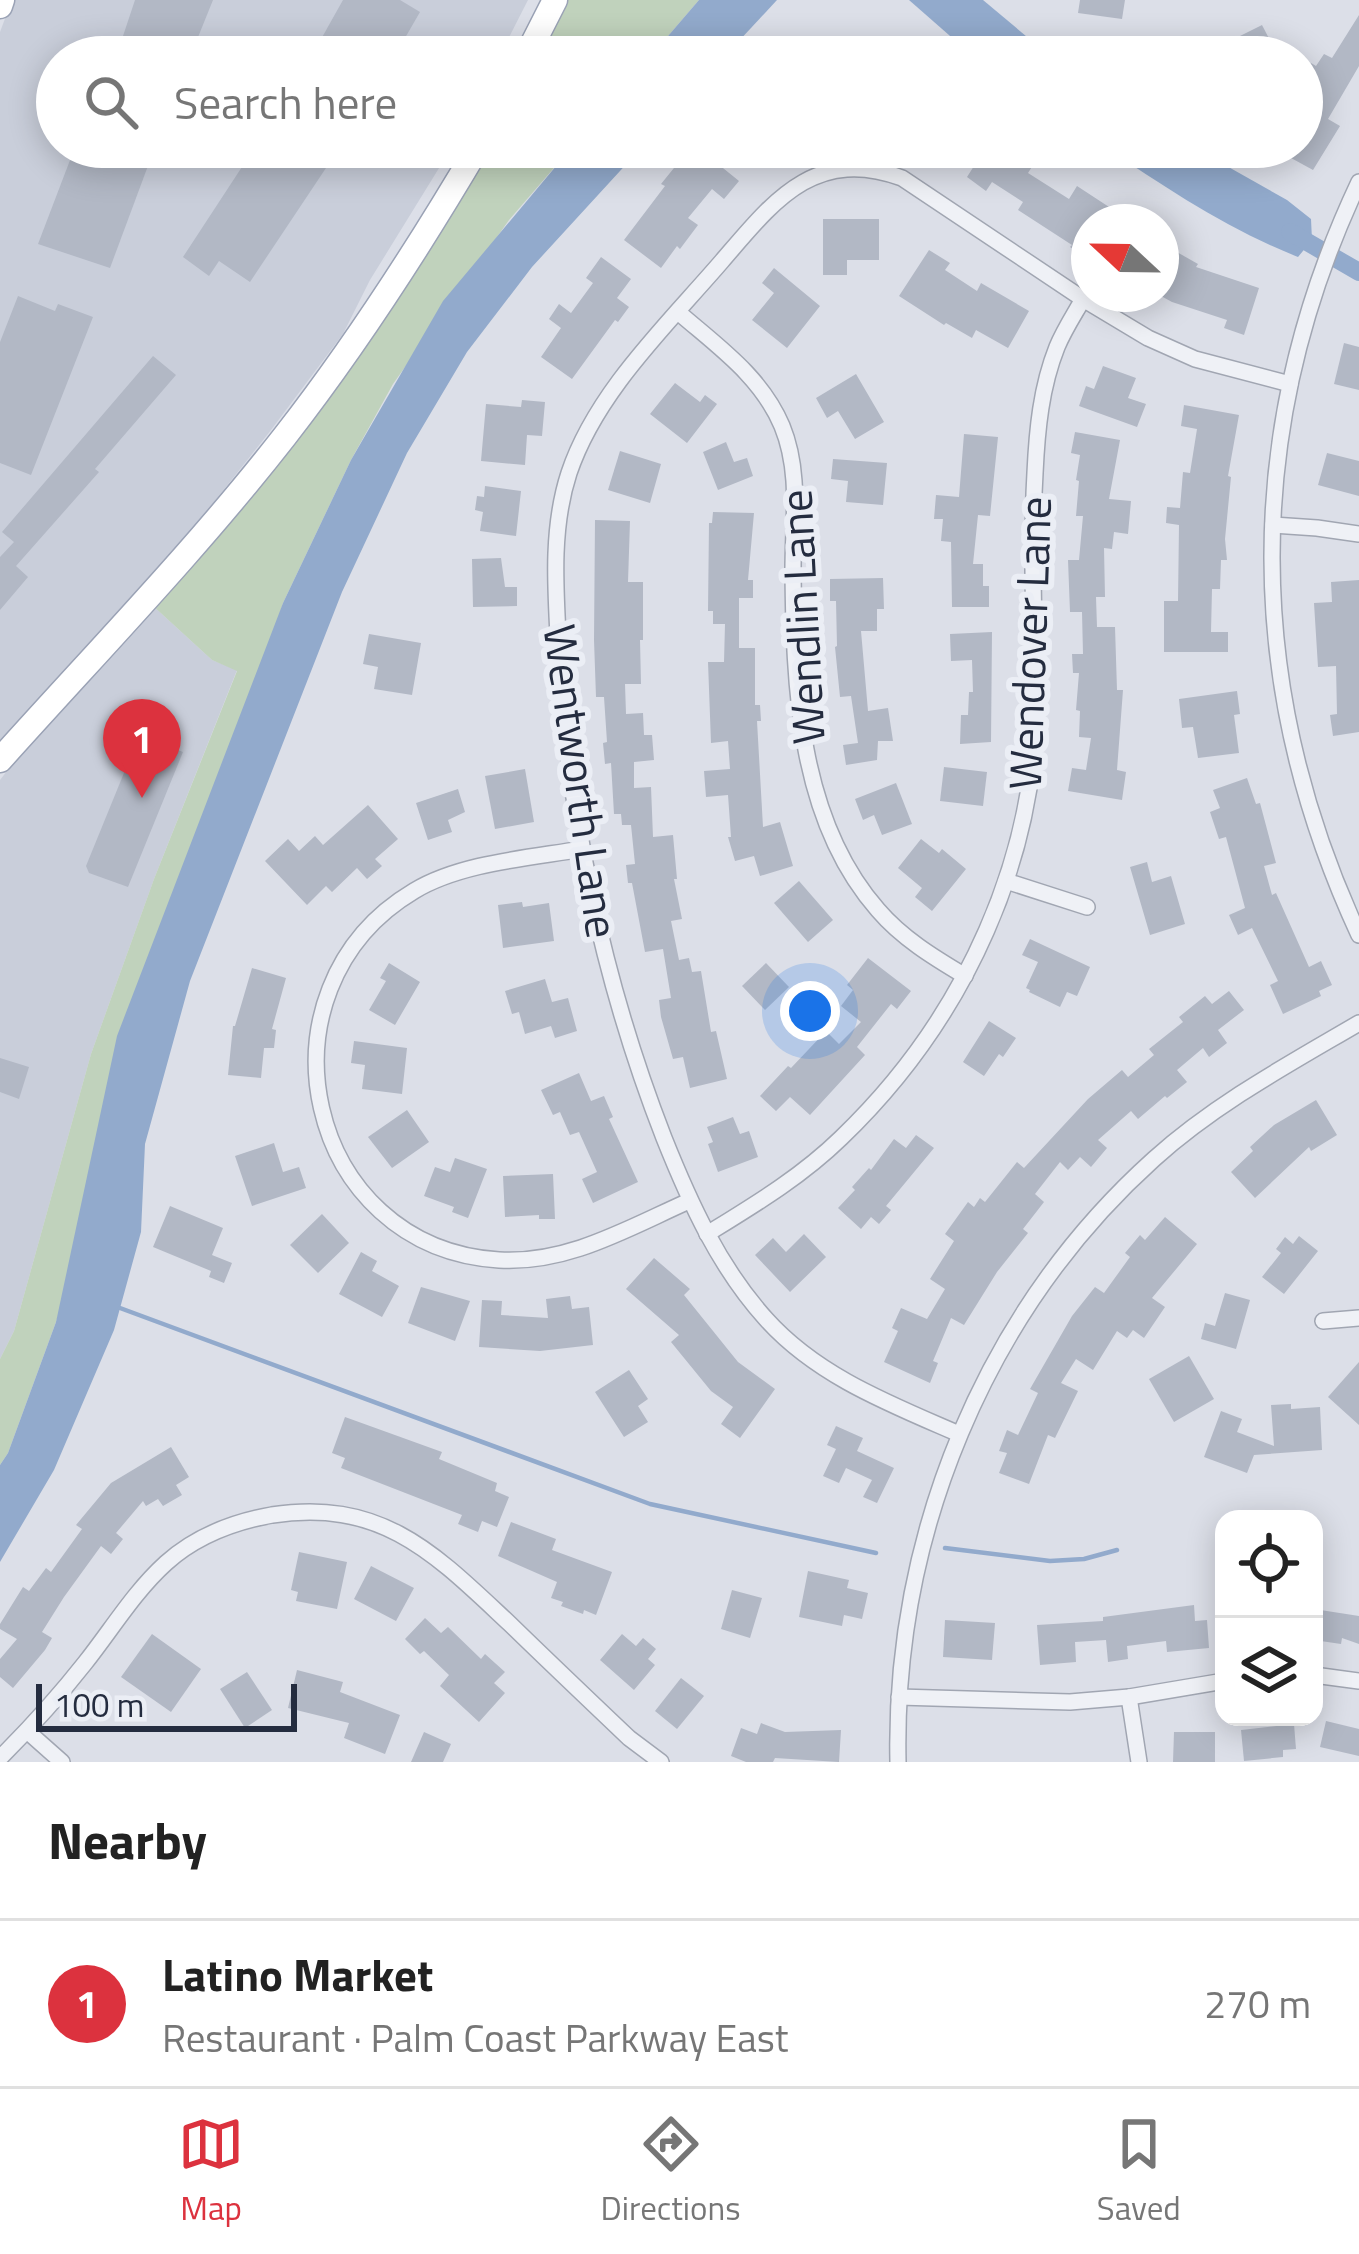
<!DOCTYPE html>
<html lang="en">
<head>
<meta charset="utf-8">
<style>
	body { margin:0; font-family:"Titillium Web",sans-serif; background:#f6f6f6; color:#222 }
	.controls { position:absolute; right:36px; bottom:36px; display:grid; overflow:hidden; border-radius:24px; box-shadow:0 6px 30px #0003 }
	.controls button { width:108px; height:108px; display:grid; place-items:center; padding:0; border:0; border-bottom:3px solid #e0e0e0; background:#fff; color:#222; font:60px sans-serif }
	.compass { position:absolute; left:1071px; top:204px; width:108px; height:108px; border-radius:50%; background:#fff; box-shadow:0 6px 30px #0003; rotate:292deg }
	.scale { position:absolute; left:36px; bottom:30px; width:261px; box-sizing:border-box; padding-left:12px; border:6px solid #242c3f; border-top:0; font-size:33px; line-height:42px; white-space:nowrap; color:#242c3f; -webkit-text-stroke:9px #ebeef5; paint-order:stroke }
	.you { position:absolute; left:810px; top:1011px; width:42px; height:42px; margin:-30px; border:9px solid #fff; border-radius:50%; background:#1a73e8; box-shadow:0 0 0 18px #1a73e833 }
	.badge { display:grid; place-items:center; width:78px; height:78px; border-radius:50%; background:#dc323e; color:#fff; font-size:39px; font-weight:700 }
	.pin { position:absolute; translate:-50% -99px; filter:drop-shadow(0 3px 6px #0008) }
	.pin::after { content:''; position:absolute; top:63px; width:42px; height:36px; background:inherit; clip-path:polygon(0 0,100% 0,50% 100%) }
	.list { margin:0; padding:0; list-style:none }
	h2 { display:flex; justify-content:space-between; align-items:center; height:156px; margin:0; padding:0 48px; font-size:51px }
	h2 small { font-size:39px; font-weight:400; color:#767676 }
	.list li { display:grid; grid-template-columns:78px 1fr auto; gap:36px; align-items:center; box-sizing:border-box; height:168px; padding:0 48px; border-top:3px solid #e0e0e0 }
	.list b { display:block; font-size:45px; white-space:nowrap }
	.list p { margin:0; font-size:39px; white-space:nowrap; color:#767676 }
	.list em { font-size:39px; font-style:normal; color:#767676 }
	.icon { flex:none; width:66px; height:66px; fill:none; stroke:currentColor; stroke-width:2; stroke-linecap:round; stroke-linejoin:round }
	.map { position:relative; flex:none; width:1359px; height:1762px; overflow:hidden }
	.search { position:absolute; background:#fff; box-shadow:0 6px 30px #0003; left:36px; right:36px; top:36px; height:132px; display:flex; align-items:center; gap:30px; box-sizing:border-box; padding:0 42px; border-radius:66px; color:#767676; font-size:45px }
	.sheet { height:324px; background:#fff }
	nav { display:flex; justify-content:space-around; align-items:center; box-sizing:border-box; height:168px; border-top:3px solid #e0e0e0; background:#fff; font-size:33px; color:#767676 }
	nav a { display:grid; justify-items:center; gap:6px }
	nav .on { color:#dc323e }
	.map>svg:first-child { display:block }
	.built { fill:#c9ceda }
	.green { fill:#c0d2bc }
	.water { fill:#92aacc }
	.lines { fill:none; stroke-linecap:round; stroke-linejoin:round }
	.stream { stroke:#92aacc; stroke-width:4.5 }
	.canal { stroke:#92aacc; stroke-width:18 }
	.building { fill:#b2b8c5 }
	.street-casing { stroke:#a1a6b2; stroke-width:18 }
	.primary-casing { stroke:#9aa2b5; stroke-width:27 }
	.street { stroke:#eff1f6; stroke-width:15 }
	.primary { stroke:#fff; stroke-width:24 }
	.labels { text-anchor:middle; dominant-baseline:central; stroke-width:12; stroke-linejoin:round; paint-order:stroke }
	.street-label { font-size:45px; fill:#242c3f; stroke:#ebeef5 }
</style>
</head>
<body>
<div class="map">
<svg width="1359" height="1762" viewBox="0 0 1359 1762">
	<rect width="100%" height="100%" fill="#dcdfe8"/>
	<!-- built -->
	<g class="built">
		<path d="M12 0H528L499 57H57V147H452L370 280 343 334 271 430 199 521 0 743V32Z"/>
		<path d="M152 605 212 660 237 670 154 879 91 1054 14 1331 0 1359V780L32 739Z"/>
	</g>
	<!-- green -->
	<g class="green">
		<path d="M565 0H699L650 57H537Z"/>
		<path d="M488 147H572L509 220 393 384 351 460 283 603 56 1322 8 1453 0 1465V1359L14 1331 91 1054 154 879 237 671 212 660 152 605Z"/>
	</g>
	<!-- water -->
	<g class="water">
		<path d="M699 0H777L724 57H650Z"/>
		<path d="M909 0H983L1051 57H974Z"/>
		<path d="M572 147H642L532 267 467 352 407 453 342 592 190 981 145 1144 141 1232 114 1330 54 1470 0 1562V1465L8 1453 56 1322 117 1036 283 603 351 460 443 301Z"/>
		<path d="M1105 147H1193L1287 200 1311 219 1312 240 1298 257C1227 229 1168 189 1105 147Z"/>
	</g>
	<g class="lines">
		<!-- stream -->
		<g class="stream">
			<path d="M120 1308 650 1504 876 1553"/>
			<path d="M945 1548 1050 1561 1084 1559 1117 1550"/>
		</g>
		<!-- canal -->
		<path class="canal" d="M1290 232 1359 272"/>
	</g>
	<!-- building -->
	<g class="building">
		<path d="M135 0H213L190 57H116Z"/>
		<path d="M343 0H400L420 12 394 57H311Z"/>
		<path d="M1080 0H1125L1122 19 1078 13Z"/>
		<path d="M1359 15V66L1328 119 1340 126 1313 170 1271 147H1302V106L1310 91 1302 87V79L1311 63 1316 66 1324 54 1332 58Z"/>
		<path d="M1262 25 1276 52 1267 57H1243L1234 39Z"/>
		<path d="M75 147H155L110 268 38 244Z"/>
		<path d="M255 147H340L250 282 219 261 209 276 183 257Z"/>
		<path d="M691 147H746L718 164 739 181 724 199 712 189 688 218 698 225 680 249 677 246 661 268 624 240 665 186 661 184Z"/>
		<path d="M945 147H1012L1035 162 1028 173 1069 199 1077 186 1132 222H1089V259L1070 247 1072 245 1018 210 1023 202 992 182 986 191 967 177 974 166Z"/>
		<path d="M823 219H879V260H847V275H823Z"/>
		<path d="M1161 243 1198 264 1196 267 1259 288 1244 335 1224 328 1227 320 1172 302 1161 296Z"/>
		<path d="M929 250 950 263 945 270 977 291 981 283 1029 311 1008 348 976 330 972 338 946 323 944 325 899 296Z"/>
		<path d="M601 257 631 279 617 298 629 307 618 322 615 320 572 379 541 357 561 328 549 319 559 304 571 313 593 283 586 278Z"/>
		<path d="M774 268 820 306 787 348 752 320 774 293 762 283Z"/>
		<path d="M18 296 55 311 58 304 93 317 31 475 0 463V342Z"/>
		<path d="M1344 343 1359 347V390L1334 384Z"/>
		<path d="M153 356 176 375 95 469 99 472 16 566 28 577 0 610V557L14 542 2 532Z"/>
		<path d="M1103 366 1136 378 1128 398 1146 404 1137 427 1079 406 1086 386 1094 389Z"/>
		<path d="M856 374 884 422 855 439 838 411 827 418 816 398Z"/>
		<path d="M675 383 700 402 705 395 717 404 687 443 650 414Z"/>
		<path d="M522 400 545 402 542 436 527 435 525 465 481 461 486 404 521 407Z"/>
		<path d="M1184 405 1239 415 1228 476 1231 477 1225 539 1227 560H1221L1220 589H1212L1211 632H1228V652H1164V601H1178L1179 525 1166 523 1167 507 1180 508 1183 472 1190 473 1197 429 1181 426Z"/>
		<path d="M1075 432 1120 440 1109 499 1131 501 1128 534 1114 532 1112 549 1104 548 1105 597H1096L1097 627H1115L1117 690H1123L1117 770 1126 772 1122 800 1068 791 1072 768 1086 770 1091 738 1079 737 1080 711 1076 710 1079 673H1073L1072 654H1083L1082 612H1070L1068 560H1079L1083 516H1076L1079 481 1076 480 1080 455 1071 453Z"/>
		<path d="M964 434 998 437 990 516 978 515 973 564H983V586H989V607H952L951 542 941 541 943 519H934L936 495 959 497Z"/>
		<path d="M726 442 734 462 747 458 753 476 718 490 703 452Z"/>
		<path d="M620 451 661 464 650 503 608 490Z"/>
		<path d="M1327 453 1359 461V496L1318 485Z"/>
		<path d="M833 459 887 463 883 505 846 502 848 481 831 479Z"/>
		<path d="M485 486 521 491 516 536 480 531 483 512 475 510 477 496 484 497Z"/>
		<path d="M713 512 754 513 748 580H753V598H739V648H755V705H760L761 721H757L763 827 780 822 793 866 760 876 754 856 735 861 728 837H731L728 795 706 797 704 771 730 769 728 741 711 743 708 662H724L725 624H713V611H708L709 523H712Z"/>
		<path d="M595 520 630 521 628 582H643V640H640L641 684H625L626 714 643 713 644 735H652L654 760 634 762V788L651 787 653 837 673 835 677 879H674L682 919 671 921 679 960 689 958 692 972 701 971 711 1032 716 1031 727 1079 690 1088 683 1057 673 1059 661 1017 659 1000 671 998 663 949 645 952 632 883H628L626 865 635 864 631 825H622L621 814H614L611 763 605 764 603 743 607 742 604 697H596L594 640Z"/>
		<path d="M501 558 505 587H517V606L473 607 472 559Z"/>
		<path d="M883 578 884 609H877V631H861L868 711 888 708 893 741H878L877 760 846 765 843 745 858 743 851 696 840 697 835 647 837 646 836 601H830V579Z"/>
		<path d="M1359 580V732L1333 736 1330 715 1337 714 1336 666 1318 667 1314 603 1332 602 1331 582Z"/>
		<path d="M992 632 991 742 960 744 961 715H968L969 692H973L972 660 951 661 950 634Z"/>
		<path d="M369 634 421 643 412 695 374 689 378 667 363 664Z"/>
		<path d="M1237 691 1240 714 1234 715 1239 753 1198 758 1193 727 1182 728 1179 699Z"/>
		<path d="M151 739 183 752 128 887 89 873 86 866 126 768Z"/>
		<path d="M944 767 987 772 983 806 940 801Z"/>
		<path d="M525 769 534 822 495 829 485 776Z"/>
		<path d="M1247 778 1256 804 1260 803 1276 863 1264 866 1272 895 1276 893 1309 967 1321 961 1332 985 1319 991 1321 996 1283 1014 1270 985 1278 981 1252 928 1238 935 1229 915 1245 908 1226 837 1219 839 1210 812 1220 808 1213 790Z"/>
		<path d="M896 783 912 824 882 835 874 815 863 820 855 799Z"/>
		<path d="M458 789 465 812 448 820 452 832 428 840 416 803Z"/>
		<path d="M368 805 398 839 375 859 382 866 367 879 357 868 332 892 326 886 307 905 265 861 288 839 299 851 315 836 323 845Z"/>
		<path d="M921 839 939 853 942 849 966 869 932 911 915 897 922 888 898 868Z"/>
		<path d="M1147 862 1152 882 1171 876 1185 924 1150 935 1130 867Z"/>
		<path d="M799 881 833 920 808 942 774 903Z"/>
		<path d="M522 902 523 907 549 903 554 941 503 948 498 905Z"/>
		<path d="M1030 939 1090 967 1077 996 1067 992 1060 1007 1029 992 1030 990 1026 988 1038 962 1022 955Z"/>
		<path d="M868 958 911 991 897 1009 891 1004 857 1047 865 1055 810 1115 790 1097 776 1111 760 1096 788 1066 791 1068 826 1031 839 1044 861 1022 841 1006 853 990 847 985Z"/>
		<path d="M389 963 420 982 395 1025 369 1010 386 981 380 978Z"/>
		<path d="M766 963 789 987 765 1010 742 986Z"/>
		<path d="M252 968 286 978 272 1029 276 1030 274 1048H264L261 1078 228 1075 233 1026H235Z"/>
		<path d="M545 979 552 1002 568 998 577 1031 555 1038 551 1026 525 1034 519 1012 512 1014 505 991Z"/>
		<path d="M1229 991 1244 1010 1218 1030 1227 1043 1209 1057 1203 1048 1177 1070 1187 1082 1167 1098 1165 1096 1138 1119 1131 1111 1098 1140 1107 1148 1091 1167 1080 1157 1068 1170 1060 1162 1035 1194 1044 1202 1023 1229 1028 1233 997 1272 964 1325 951 1318 933 1361 938 1363 930 1383 884 1362 898 1331 892 1328 901 1308 927 1319 945 1289 930 1279 954 1241 945 1234 968 1202 974 1207 980 1198 985 1202 1017 1162 1024 1168 1088 1099 1122 1070 1128 1077 1154 1055 1149 1049 1183 1022 1179 1017 1205 996 1212 1004Z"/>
		<path d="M989 1021 1016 1038 1003 1057 999 1054 984 1076 963 1062Z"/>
		<path d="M354 1041 407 1048 402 1094 362 1089 365 1065 351 1063Z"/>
		<path d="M0 1058 29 1067 19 1099 0 1092Z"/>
		<path d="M579 1073 591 1101 604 1096 613 1117 609 1119 638 1182 593 1203 582 1179 597 1172 579 1132 570 1135 560 1112 553 1115 541 1090Z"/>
		<path d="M1316 1100 1337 1135 1311 1151 1309 1147 1255 1198 1231 1172 1253 1151 1250 1147 1274 1125Z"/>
		<path d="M407 1110 429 1142 392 1168 368 1137Z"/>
		<path d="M733 1117 740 1134 749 1131 758 1157 718 1172 708 1144 713 1142 707 1127Z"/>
		<path d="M916 1135 934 1148 886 1206 891 1210 879 1224 871 1217 861 1229 838 1208 855 1190 852 1187 869 1168 871 1170 894 1139 906 1148Z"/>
		<path d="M274 1143 283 1172 299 1167 306 1188 252 1206 235 1156Z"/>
		<path d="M455 1158 487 1169 468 1218 452 1212 454 1207 424 1196 435 1167 450 1172Z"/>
		<path d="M553 1174 555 1219H539V1215L505 1217 503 1176Z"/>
		<path d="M170 1206 223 1228 212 1255 232 1263 224 1283 209 1277 211 1271 153 1247Z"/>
		<path d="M322 1214 349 1243 318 1273 290 1245Z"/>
		<path d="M1165 1217 1197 1244 1152 1298 1165 1307 1144 1338 1133 1330 1127 1338 1117 1331 1093 1370 1076 1359 1061 1383 1078 1391 1055 1438 1048 1435 1029 1484 999 1473 1007 1453 999 1451 1007 1430 1018 1435 1038 1393 1030 1389 1072 1316 1095 1287 1104 1293 1130 1257 1125 1253 1140 1235 1145 1240Z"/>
		<path d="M804 1234 826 1257 790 1292 755 1255 773 1238 786 1252Z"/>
		<path d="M1299 1236 1318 1251 1284 1294 1262 1277 1281 1253 1276 1249 1285 1237 1293 1244Z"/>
		<path d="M361 1252 377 1261 372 1271 399 1286 382 1317 339 1294Z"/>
		<path d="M654 1258 690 1289 684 1295 738 1362 775 1389 740 1438 721 1424 733 1407 711 1391 671 1342 679 1335 626 1289Z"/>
		<path d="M421 1287 470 1301 455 1341 408 1323Z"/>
		<path d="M1225 1293 1250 1300 1236 1349 1201 1339 1205 1323 1215 1326Z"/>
		<path d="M570 1296 572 1309 589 1307 593 1345 540 1351 479 1347 482 1300 502 1301 501 1315 548 1318 546 1299Z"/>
		<path d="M1189 1356 1214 1399 1174 1422 1149 1379Z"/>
		<path d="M1359 1362V1425L1328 1397Z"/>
		<path d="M629 1370 648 1399 638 1406 648 1422 624 1437 595 1392Z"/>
		<path d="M1291 1404V1409L1320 1407 1322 1450 1254 1455 1247 1473 1204 1457 1221 1411 1242 1419 1237 1432 1274 1446 1271 1405Z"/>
		<path d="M345 1417 442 1452 439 1459 497 1483 495 1491 509 1497 497 1527 482 1521 478 1532 458 1524 462 1515 341 1468 345 1458 332 1453Z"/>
		<path d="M836 1426 863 1438 857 1451 894 1468 877 1503 863 1497 872 1480 846 1468 839 1483 823 1476 836 1449 827 1445Z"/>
		<path d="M171 1447 189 1477 176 1485 182 1495 163 1506 158 1499 146 1506 143 1501 116 1533 123 1539 111 1554 101 1546 64 1597 42 1632 52 1638 45 1650 13 1688 0 1677V1659L17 1639 0 1629V1624L23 1587 29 1591 46 1568 51 1572 82 1529 76 1525 111 1483Z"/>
		<path d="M511 1522 556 1539 552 1550 612 1572 596 1615 584 1610 583 1614 561 1606 563 1602 551 1598 557 1582 498 1556Z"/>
		<path d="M299 1552 347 1562 337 1609 296 1601 298 1592 291 1590Z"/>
		<path d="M371 1566 414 1588 396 1621 354 1599Z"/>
		<path d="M808 1571 849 1580 847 1588 868 1593 862 1619 844 1615 842 1626 799 1617Z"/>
		<path d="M732 1590 762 1598 750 1638 721 1629Z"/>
		<path d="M1194 1605 1195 1621 1207 1620 1209 1648 1167 1652 1166 1641 1127 1646 1128 1659 1108 1662 1106 1640 1075 1642 1076 1662 1040 1665 1037 1625 1103 1621V1617Z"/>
		<path d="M1314 1609 1359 1616V1644L1342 1638 1341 1644 1314 1640Z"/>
		<path d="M425 1618 441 1633 448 1627 481 1659 485 1654 505 1672 494 1683 505 1693 479 1722 440 1686 449 1675 424 1651 420 1654 405 1639Z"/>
		<path d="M945 1620 995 1623 992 1660 943 1657Z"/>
		<path d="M152 1634 201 1669 171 1712 121 1677Z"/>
		<path d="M622 1634 636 1646 643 1638 656 1649 648 1659 655 1665 634 1690 600 1660Z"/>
		<path d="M297 1670 343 1682 340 1692 400 1715 385 1754 344 1738 349 1723 288 1708Z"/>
		<path d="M247 1672 272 1710 245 1728 220 1689Z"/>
		<path d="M681 1678 704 1696 677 1729 655 1711Z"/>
		<path d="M1326 1721 1359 1729V1756L1320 1747Z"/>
		<path d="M761 1723 785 1732 841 1730 839 1762 775 1758 773 1762H746L731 1756 741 1728 757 1734Z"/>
		<path d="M1294 1724 1296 1749 1283 1750V1757L1244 1761 1241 1730Z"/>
		<path d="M424 1732 451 1744 443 1762H411Z"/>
		<path d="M1174 1732H1215V1762H1173Z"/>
	</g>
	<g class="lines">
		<!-- street casing -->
		<g class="street-casing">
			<g id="street">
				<path d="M1359 182C1242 430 1244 687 1359 935"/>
				<path d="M678 312C717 346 761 376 782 426 801 472 793 521 793 570 794 685 798 819 878 910 902 938 933 957 965 976"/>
				<path d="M1273 525 1317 528 1359 534"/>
				<path d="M582 849C529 858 460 863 414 891 248 990 305 1248 499 1260 568 1264 628 1228 689 1201"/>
				<path d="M1006 881 1087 907"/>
				<path d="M707 1234C754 1205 801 1177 841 1138 964 1020 1041 855 1036 682 1033 612 1031 543 1035 473 1037 430 1041 387 1057 347 1064 330 1074 315 1083 299"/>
				<path d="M1323 1321 1359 1318"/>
				<path d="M959 1434C890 1404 817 1376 766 1319 719 1267 690 1203 664 1138 604 984 569 819 559 653 556 594 550 531 569 473 596 392 667 325 722 261 773 202 814 146 902 178L1083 299 1148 338 1195 359 1290 384"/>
				<path d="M1314 1675 1359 1681"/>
				<path d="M899 1697 1070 1702 1129 1697 1224 1681"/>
				<path d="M1129 1697 1139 1762"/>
				<path d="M27 1731 62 1762"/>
				<path d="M0 1758C30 1728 59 1696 85 1663 112 1629 134 1592 166 1563 196 1536 233 1522 272 1515 383 1498 436 1555 510 1624 549 1662 589 1700 629 1738L661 1762"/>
				<path d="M898 1762C893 1536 985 1311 1154 1159 1215 1104 1289 1064 1359 1023"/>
			</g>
		</g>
		<!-- primary casing -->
		<g class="primary-casing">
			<g id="primary">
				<path d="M0 6 2 0"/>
				<path d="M526 57 555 0"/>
				<path d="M0 760C96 653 196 550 285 436 356 345 419 247 478 147"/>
			</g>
		</g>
		<!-- street -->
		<use href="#street" class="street"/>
		<!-- primary -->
		<use href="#primary" class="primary"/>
	</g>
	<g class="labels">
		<!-- street labels -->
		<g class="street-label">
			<text transform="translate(801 617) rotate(-93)">Wendlin Lane</text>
			<text transform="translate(1029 643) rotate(-88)">Wendover Lane</text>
			<text transform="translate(582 781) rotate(82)">Wentworth Lane</text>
		</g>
	</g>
</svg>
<div class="controls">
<button><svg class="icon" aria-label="locate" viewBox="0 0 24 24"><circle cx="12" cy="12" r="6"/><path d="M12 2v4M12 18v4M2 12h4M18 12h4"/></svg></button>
<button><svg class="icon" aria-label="layers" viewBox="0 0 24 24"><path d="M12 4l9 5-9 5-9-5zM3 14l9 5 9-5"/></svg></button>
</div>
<svg class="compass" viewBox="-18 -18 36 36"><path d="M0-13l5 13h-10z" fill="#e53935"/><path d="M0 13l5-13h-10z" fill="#767676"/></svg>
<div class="scale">100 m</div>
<div class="you"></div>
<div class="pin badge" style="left:142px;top:798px">1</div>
<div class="search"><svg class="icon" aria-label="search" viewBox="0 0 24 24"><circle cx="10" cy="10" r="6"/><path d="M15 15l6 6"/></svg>Search here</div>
</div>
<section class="sheet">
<h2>Nearby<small></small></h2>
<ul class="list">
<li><span class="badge">1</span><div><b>Latino Market</b><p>Restaurant · Palm Coast Parkway East</p></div><em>270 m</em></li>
</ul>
</section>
<nav>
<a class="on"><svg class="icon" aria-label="map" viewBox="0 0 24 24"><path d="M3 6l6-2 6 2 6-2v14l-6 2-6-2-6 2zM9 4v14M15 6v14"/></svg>Map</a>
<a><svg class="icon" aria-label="directions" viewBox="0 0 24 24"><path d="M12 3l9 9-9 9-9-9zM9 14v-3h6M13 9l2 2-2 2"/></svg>Directions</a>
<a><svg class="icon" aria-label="saved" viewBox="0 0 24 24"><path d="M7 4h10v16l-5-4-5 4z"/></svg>Saved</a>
</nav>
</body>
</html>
